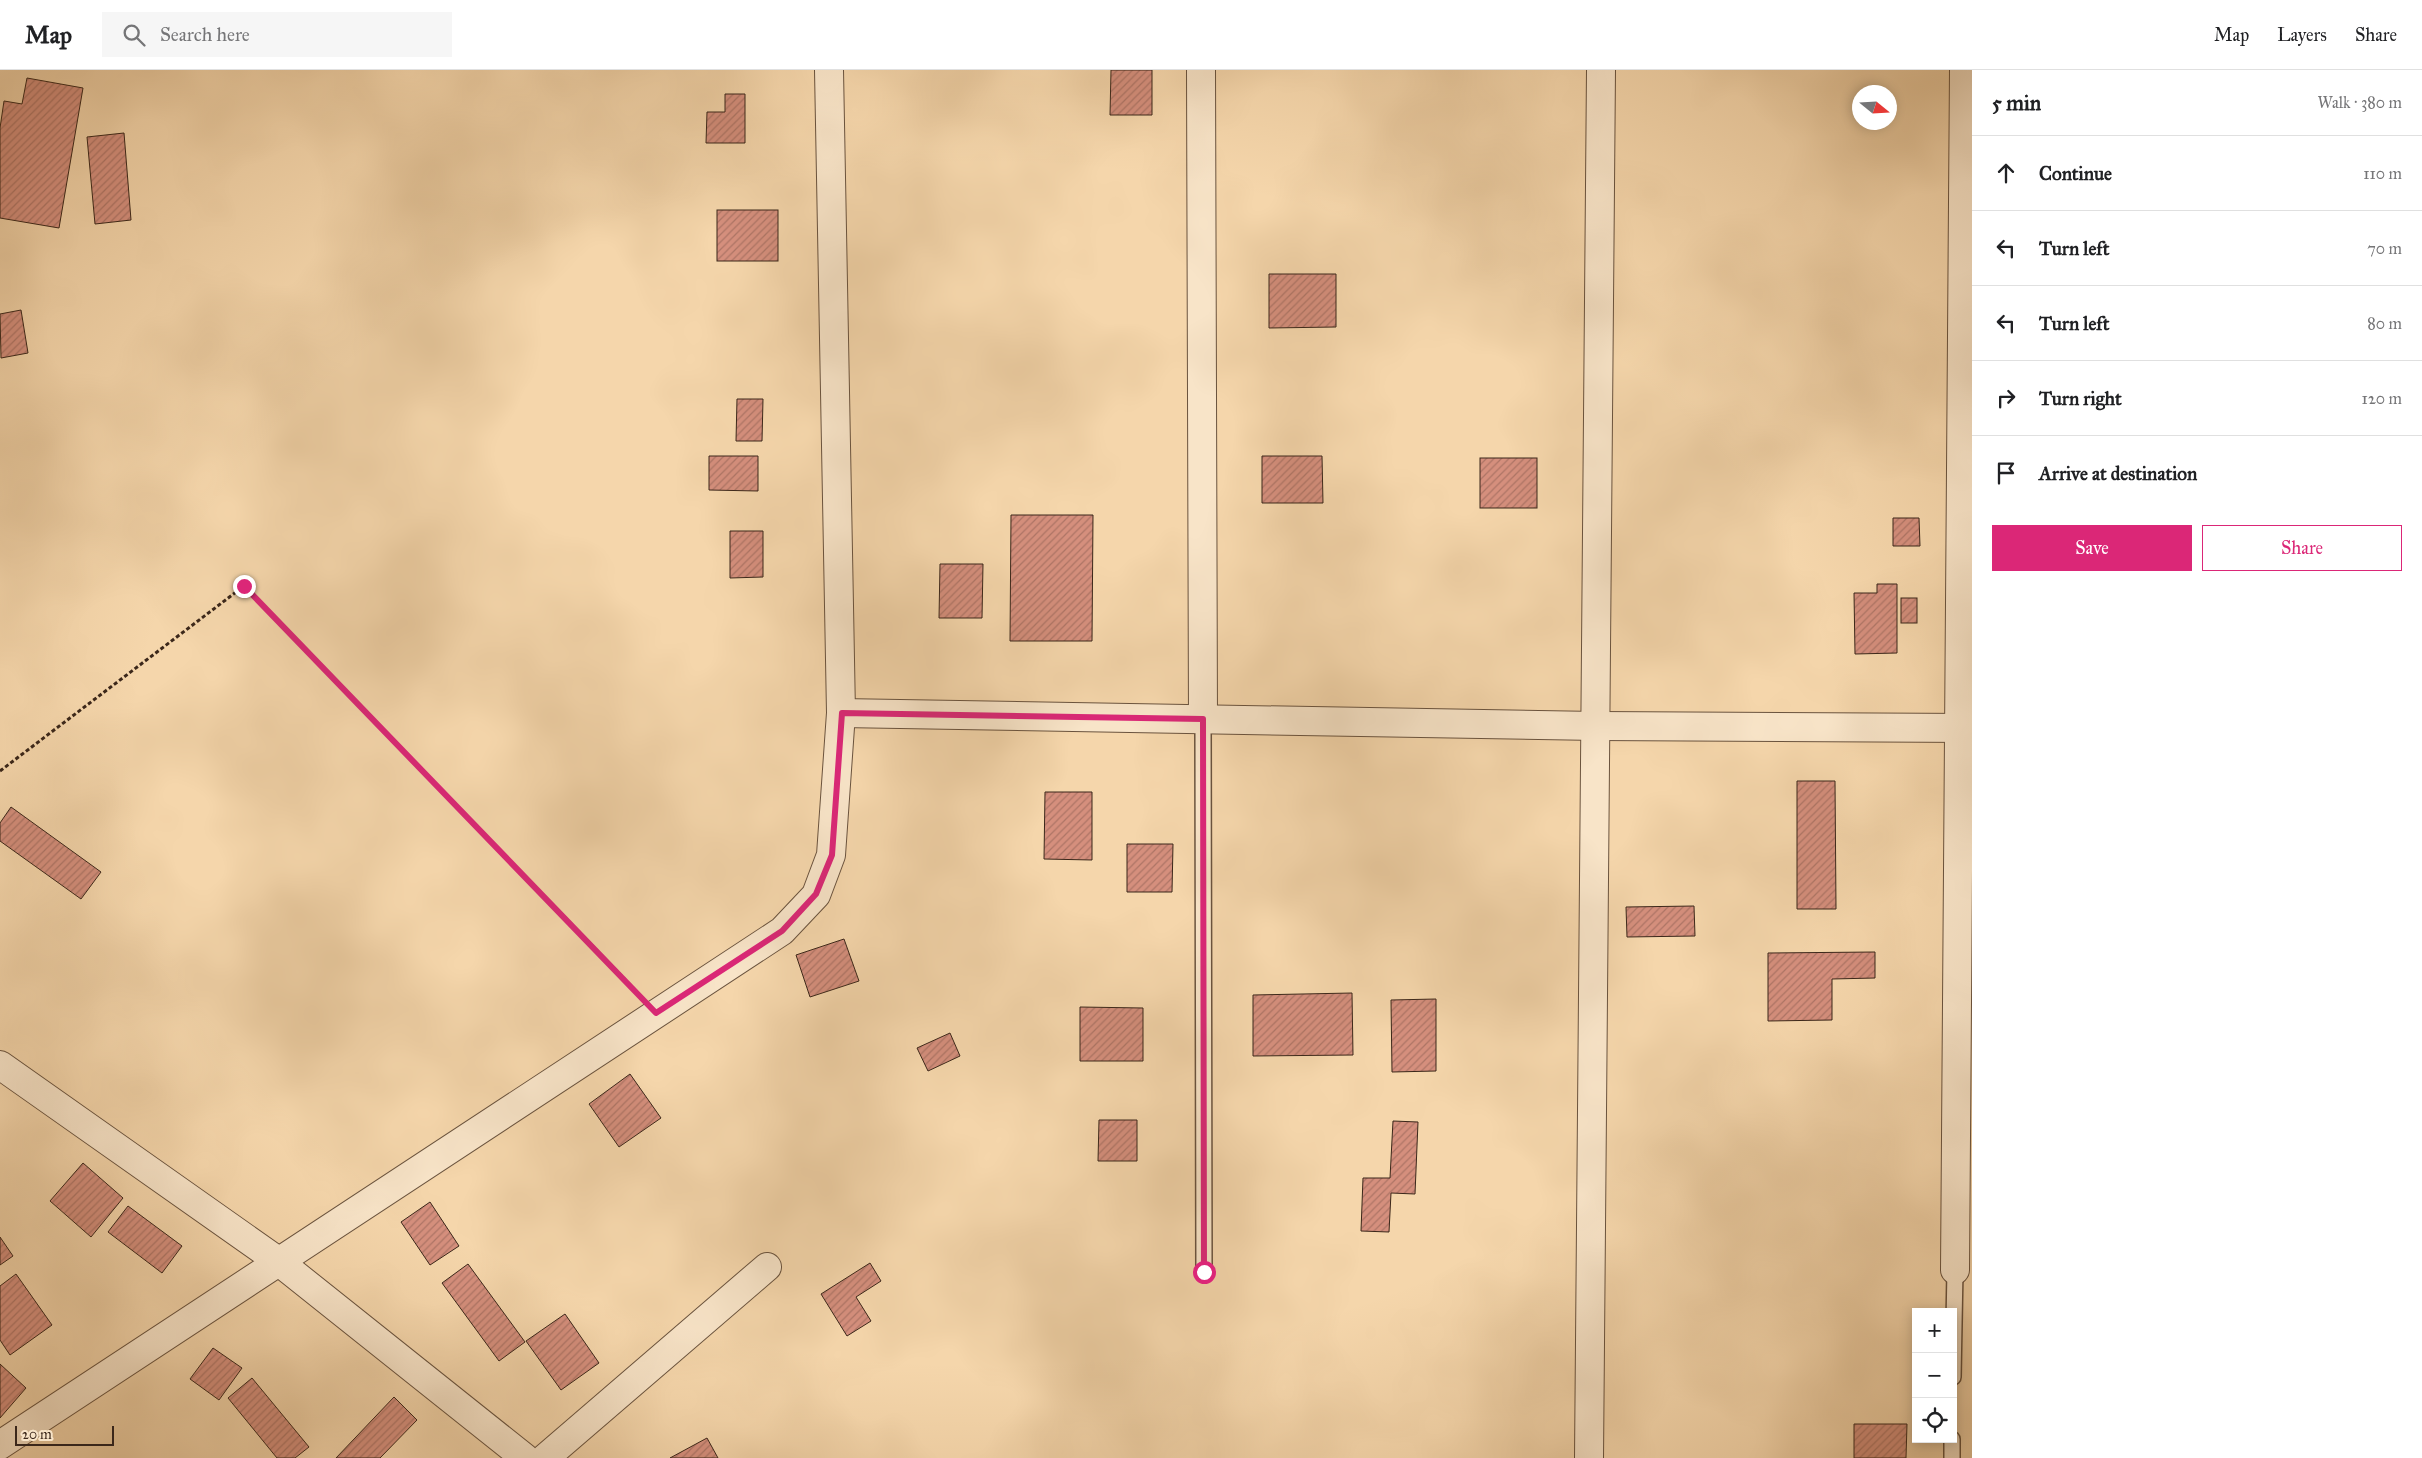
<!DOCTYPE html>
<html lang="en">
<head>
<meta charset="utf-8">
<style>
	body { margin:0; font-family:"IM FELL Great Primer",serif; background:#f6f6f6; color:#202124 }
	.controls { position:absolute; right:15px; bottom:15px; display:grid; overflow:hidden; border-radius:0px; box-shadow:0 2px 12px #0003 }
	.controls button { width:45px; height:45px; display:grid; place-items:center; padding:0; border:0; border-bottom:1px solid #e0e0e0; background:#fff; color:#202124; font:25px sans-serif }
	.compass { position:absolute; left:1852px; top:15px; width:45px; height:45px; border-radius:50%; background:#fff; box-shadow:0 2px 12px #0003; rotate:108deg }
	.scale { position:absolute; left:15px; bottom:12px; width:99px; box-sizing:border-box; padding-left:5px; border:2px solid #3b271a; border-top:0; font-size:14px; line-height:18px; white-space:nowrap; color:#3b271a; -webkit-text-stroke:4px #f8e4c8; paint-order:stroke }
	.stop { position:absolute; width:15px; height:15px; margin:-11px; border:4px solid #db2777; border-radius:50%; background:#fff }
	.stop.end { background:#db2777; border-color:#fff; box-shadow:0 1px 5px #0008 }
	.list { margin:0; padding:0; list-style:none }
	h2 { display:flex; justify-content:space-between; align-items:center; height:65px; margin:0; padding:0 20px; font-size:21px }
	h2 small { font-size:16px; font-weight:400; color:#757577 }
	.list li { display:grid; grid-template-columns:32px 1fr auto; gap:15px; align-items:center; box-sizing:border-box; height:75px; padding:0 20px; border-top:1px solid #e0e0e0 }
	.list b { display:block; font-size:19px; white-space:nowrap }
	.list em { font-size:16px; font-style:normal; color:#757577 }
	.actions { display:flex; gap:10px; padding:15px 20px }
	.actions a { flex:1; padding:11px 0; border:1px solid #db2777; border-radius:0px; text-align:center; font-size:18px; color:#db2777 }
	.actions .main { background:#db2777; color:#fff }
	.icon { flex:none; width:28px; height:28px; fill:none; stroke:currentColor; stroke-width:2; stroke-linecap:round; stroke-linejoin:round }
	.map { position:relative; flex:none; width:1972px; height:1388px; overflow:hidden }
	header { display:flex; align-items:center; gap:30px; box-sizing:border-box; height:70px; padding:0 25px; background:#fff; border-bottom:1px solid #e0e0e0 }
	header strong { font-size:24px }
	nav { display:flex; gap:28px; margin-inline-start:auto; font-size:18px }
	.search { width:350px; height:45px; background:#f6f6f6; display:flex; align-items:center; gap:12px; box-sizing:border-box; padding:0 18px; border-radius:0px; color:#757577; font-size:19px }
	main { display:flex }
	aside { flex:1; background:#fff }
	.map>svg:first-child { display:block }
	.building { fill:url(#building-hatch); stroke:#3b271a }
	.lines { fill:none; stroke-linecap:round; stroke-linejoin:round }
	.lane-casing { stroke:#6a533e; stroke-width:18 }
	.street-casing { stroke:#6a533e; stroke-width:30 }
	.path { stroke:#3b271a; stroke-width:3; stroke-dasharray:4 2.5; stroke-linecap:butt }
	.lane { stroke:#f8e4c8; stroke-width:15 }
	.street { stroke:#f8e4c8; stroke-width:28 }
	.route { stroke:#db2777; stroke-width:6 }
</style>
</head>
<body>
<header>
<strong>Map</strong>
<div class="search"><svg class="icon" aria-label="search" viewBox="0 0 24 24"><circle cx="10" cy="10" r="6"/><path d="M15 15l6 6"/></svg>Search here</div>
<nav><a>Map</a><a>Layers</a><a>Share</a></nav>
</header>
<main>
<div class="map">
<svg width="1972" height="1388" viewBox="0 0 1972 1388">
	<defs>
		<pattern id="building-hatch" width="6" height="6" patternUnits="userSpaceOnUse" patternTransform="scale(1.25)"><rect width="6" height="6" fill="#d58f7d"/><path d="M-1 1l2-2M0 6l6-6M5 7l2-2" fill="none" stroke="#ae7566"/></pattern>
	</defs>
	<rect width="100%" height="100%" fill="#f5d6ab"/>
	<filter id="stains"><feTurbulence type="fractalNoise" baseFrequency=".004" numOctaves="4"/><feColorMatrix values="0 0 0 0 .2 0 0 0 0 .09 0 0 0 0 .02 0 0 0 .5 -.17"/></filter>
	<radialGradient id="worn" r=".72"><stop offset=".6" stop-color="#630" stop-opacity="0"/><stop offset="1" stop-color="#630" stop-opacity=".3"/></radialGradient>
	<!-- building -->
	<g class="building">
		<path d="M1111 0H1152V45H1110Z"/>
		<path d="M27 8 83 18 59 158 0 148V58L4 31 22 34Z"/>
		<path d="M725 24H745V73H706L707 42H725Z"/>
		<path d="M124 63 131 150 95 154 87 67Z"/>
		<rect x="717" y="140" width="61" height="51"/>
		<path d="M1269 204H1336V257L1269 258Z"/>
		<path d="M21 240 28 283 1 288 0 244Z"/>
		<path d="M737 329H763L762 371H736Z"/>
		<path d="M709 386H758V421L709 420Z"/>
		<path d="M1262 386H1322L1323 433H1262Z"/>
		<rect x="1480" y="388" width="57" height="50"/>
		<path d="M1011 445H1093L1092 571H1010Z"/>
		<path d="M1893 448H1919L1920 476H1893Z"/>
		<path d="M730 461H763V507L730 508Z"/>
		<path d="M940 494H983L982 548H939Z"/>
		<path d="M1877 514H1897V583L1855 584 1854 523H1877Z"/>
		<rect x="1901" y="528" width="16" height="25"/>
		<path d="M1797 711H1835L1836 839H1797Z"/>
		<path d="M1045 722H1092V790L1044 789Z"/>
		<path d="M11 737 101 802 81 829 0 771V753Z"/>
		<path d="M1127 774H1173L1172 822H1127Z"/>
		<path d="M1694 836 1695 866 1627 867 1626 837Z"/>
		<path d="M844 869 859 911 810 927 796 885Z"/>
		<path d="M1875 882V908L1832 909V950L1768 951V883Z"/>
		<path d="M1352 923 1353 985 1253 986V925Z"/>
		<path d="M1436 929V1001L1392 1002 1391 930Z"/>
		<path d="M1080 937 1143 938V991H1080Z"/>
		<path d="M950 963 960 986 928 1001 917 978Z"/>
		<path d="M630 1004 661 1048 619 1077 589 1034Z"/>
		<path d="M1099 1050H1137V1091H1098Z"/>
		<path d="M1393 1051 1418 1052 1415 1124 1391 1123 1389 1162 1361 1161 1363 1108H1390Z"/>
		<path d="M83 1093 123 1128 91 1167 50 1131Z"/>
		<path d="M430 1132 459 1176 430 1195 401 1152Z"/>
		<path d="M128 1136 182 1176 162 1203 108 1162Z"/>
		<path d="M0 1167 13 1186 0 1195Z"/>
		<path d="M870 1193 881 1211 856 1227 871 1251 847 1266 821 1224Z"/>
		<path d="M468 1194 525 1272 499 1291 442 1213Z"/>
		<path d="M16 1204 52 1255 10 1285 0 1270V1216Z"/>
		<path d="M565 1244 599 1293 561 1320 526 1271Z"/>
		<path d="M213 1278 242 1298 219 1330 190 1309Z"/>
		<path d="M0 1294 26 1318 0 1348Z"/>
		<path d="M252 1308 309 1377 295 1388H277L228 1328Z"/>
		<path d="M394 1327 417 1350 380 1388H336Z"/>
		<path d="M1854 1354H1907L1906 1388H1854Z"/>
		<path d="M707 1368 718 1388H670Z"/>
	</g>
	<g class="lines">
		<!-- lane casing -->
		<g class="lane-casing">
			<g id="lane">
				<path d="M1203 649 1204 1202"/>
				<path d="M1953 1307 1955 1200"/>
				<path d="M1952 1388V1369"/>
			</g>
		</g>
		<!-- street casing -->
		<g class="street-casing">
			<g id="street">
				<path d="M1201 0 1203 649"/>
				<path d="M841 643 1597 656 1972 658"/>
				<path d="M0 995 278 1191 525 1388"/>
				<path d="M1955 1200 1964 0"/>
				<path d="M0 1375 782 861 816 825 831 785 841 643 829 0"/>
				<path d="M545 1388 767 1197"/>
				<path d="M1589 1388 1601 0"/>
			</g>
		</g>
		<!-- path -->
		<path class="path" d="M0 701 244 516 636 921"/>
		<!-- lane -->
		<use href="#lane" class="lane"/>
		<!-- street -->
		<use href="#street" class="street"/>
	</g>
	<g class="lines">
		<!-- route -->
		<path class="route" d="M244 516 656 943 782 861 816 824 832 785 842 643 1203 649 1204 1202"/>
	</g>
	<rect width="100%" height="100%" filter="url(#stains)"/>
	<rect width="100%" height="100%" fill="url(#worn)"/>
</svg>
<div class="controls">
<button>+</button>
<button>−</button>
<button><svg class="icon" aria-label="locate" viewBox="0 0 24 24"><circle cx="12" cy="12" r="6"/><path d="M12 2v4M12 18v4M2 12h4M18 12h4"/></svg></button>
</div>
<svg class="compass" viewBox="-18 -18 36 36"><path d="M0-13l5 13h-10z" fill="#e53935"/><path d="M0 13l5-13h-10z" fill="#757577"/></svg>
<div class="scale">20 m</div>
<div class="stop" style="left:1204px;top:1202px"></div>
<div class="stop end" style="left:244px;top:516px"></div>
</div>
<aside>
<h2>5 min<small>Walk · 380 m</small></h2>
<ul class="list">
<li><svg class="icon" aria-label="ahead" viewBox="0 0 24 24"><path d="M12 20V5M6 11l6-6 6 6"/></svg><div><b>Continue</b></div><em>110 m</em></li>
<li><svg class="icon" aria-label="left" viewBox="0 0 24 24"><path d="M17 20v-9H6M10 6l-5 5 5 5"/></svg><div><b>Turn left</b></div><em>70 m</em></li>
<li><svg class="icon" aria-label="left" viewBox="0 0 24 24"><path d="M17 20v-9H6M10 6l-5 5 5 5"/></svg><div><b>Turn left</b></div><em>80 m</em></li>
<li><svg class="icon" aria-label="right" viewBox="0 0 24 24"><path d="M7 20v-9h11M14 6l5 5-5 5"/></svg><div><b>Turn right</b></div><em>120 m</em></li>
<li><svg class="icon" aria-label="arrive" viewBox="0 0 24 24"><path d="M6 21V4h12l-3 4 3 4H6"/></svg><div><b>Arrive at destination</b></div></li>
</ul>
<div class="actions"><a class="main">Save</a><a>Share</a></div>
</aside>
</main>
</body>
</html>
